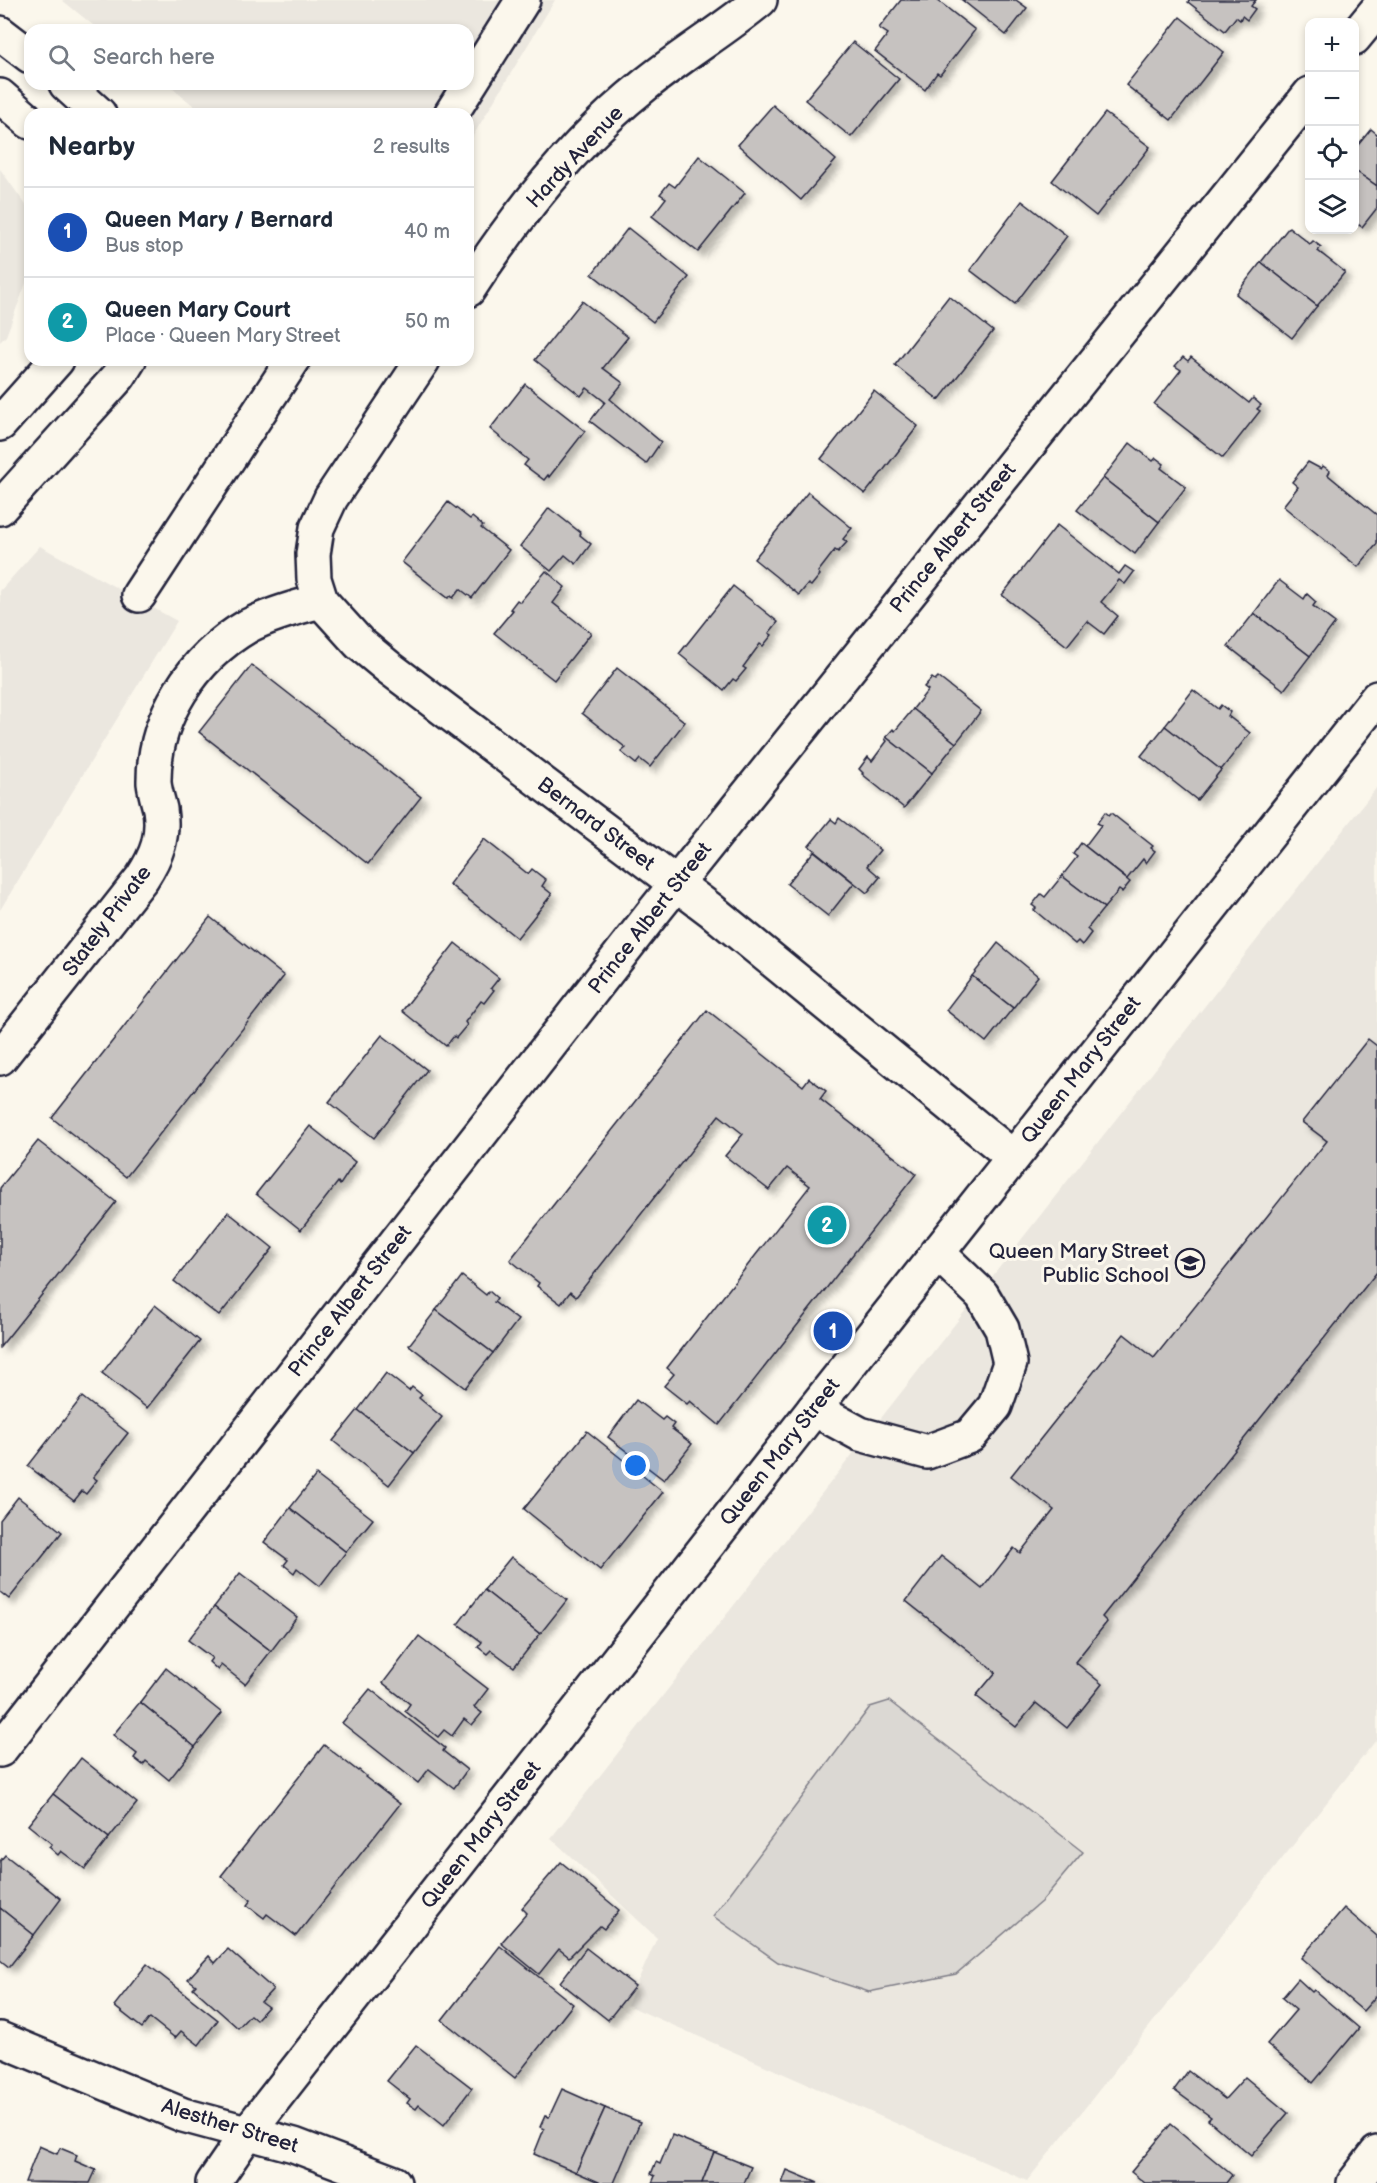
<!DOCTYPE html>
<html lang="en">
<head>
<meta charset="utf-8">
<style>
	body { margin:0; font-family:"Balsamiq Sans",sans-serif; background:#f2f2f3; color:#1f2937 }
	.controls { position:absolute; right:18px; top:18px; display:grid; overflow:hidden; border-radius:12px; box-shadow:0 3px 9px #0003 }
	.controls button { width:54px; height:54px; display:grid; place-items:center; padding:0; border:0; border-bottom:2px solid #e0e1e3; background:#fff; color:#1f2937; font:30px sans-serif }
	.you { position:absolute; left:636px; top:1466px; width:21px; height:21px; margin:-15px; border:4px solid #fff; border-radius:50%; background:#1a73e8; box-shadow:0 0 0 9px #1a73e833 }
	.badge { display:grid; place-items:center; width:39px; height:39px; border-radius:50%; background:#22223b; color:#fff; font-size:20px; font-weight:700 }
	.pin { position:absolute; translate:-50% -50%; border:3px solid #fff; box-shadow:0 2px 6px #0006 }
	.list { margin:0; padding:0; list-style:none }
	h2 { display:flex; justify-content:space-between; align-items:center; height:78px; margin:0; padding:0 24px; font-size:26px }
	h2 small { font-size:20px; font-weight:400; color:#747a83 }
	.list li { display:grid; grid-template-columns:39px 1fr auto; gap:18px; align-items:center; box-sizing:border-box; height:90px; padding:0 24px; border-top:2px solid #e0e1e3 }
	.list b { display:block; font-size:22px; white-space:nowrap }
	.list p { margin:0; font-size:20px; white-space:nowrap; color:#747a83 }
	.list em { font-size:20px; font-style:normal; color:#747a83 }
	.icon { flex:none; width:33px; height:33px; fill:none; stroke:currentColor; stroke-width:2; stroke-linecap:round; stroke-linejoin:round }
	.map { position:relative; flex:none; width:1377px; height:2183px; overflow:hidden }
	.search { position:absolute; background:#fff; box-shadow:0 3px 9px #0003; left:24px; top:24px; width:450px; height:66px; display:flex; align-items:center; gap:15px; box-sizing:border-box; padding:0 21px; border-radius:18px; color:#747a83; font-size:22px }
	.panel { position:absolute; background:#fff; box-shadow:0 3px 9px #0003; left:24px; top:108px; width:450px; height:258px; border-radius:18px }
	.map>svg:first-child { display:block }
	.built { fill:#ebe7df }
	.green { fill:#dbd8d3; stroke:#7e7d87; stroke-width:1.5 }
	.building { fill:#c6c2c0; stroke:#22223b; stroke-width:1.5; filter:url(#shadow) }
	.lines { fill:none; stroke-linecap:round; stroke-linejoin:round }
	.minor-casing { stroke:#22223b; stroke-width:38 }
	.major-casing { stroke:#22223b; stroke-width:38 }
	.minor { stroke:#fbf7ec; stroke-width:33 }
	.major { stroke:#fbf7ec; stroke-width:33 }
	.labels { text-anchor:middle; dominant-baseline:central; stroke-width:6; stroke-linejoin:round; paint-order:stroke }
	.street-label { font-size:21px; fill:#22223b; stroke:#fbf7ec }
	.poi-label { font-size:21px; fill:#22223b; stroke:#fbf7ec; text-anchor:end }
</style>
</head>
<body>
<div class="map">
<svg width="1377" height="2183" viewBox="0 0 1377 2183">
	<defs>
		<filter id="shadow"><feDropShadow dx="5.5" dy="5.5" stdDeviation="3" flood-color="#0004"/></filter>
	</defs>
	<rect width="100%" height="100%" fill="#fbf7ec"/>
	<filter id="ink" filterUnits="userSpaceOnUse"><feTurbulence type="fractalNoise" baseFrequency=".0167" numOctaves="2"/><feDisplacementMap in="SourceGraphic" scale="12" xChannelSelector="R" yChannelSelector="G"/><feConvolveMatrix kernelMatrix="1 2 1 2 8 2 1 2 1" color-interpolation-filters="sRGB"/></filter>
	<g filter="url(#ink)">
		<!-- built -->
		<g class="built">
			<path d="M62 0H555L468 144V114H204L167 84H468V30H99Z"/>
			<path d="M0 169 28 208V278L6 336 0 342Z"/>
			<path d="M40 546 177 621 0 910V591Z"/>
			<path d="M1377 787V1739L1027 2181 627 2005 657 1938 551 1838Z"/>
		</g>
		<!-- green -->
		<path class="green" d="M889 1701 1083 1852 1042 1901 956 1974 869 1992 778 1962 713 1916 870 1707Z"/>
		<!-- building -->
		<g class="building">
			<path d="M901 0H937L975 30 940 75 937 73 925 90 875 51 888 34 879 28Z"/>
			<path d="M962 0H1016L1027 8 1006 35Z"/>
			<path d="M1189 0H1256L1251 6 1255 9 1247 20 1242 16 1240 20 1236 17 1225 31 1188 2Z"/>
			<path d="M1180 17 1224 52 1171 120 1126 85Z"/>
			<path d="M853 42 899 79 851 137 805 100Z"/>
			<path d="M773 105 836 160 801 200 738 145Z"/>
			<path d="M1105 113 1150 147 1096 216 1052 181Z"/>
			<path d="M1371 129 1377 134V186L1354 170V150Z"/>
			<path d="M699 156 745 193 698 252 652 216 666 198 660 194 669 183 675 187Z"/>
			<path d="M1354 170 1377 186V208L1362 227 1354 222Z"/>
			<path d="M1022 201 1067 236 1015 304 970 270Z"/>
			<path d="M1289 227 1310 244 1313 241 1321 247 1318 251 1345 272 1317 306 1261 262Z"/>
			<path d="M628 228 689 277 653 322 592 274Z"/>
			<path d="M1261 262 1317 306 1292 338 1236 294Z"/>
			<path d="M949 296 993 331 939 400 895 365Z"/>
			<path d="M582 301 628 337 603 368 623 383 610 399 661 442 646 464 590 421 605 402 587 388 581 396 535 360Z"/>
			<path d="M1183 357 1188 361 1191 357 1249 403 1253 398 1261 405 1257 409 1260 411 1223 458 1154 404 1181 370 1175 366Z"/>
			<path d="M525 384 585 431 549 477 548 475 544 480 524 465 528 460 490 429Z"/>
			<path d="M874 391 918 426 865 494 821 459Z"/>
			<path d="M1130 443 1153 461 1156 458 1164 464 1161 468 1186 487 1159 522 1103 478Z"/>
			<path d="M1308 462 1321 469 1323 466 1330 471 1328 475 1377 515V544L1358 567 1283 506 1298 487 1292 482Z"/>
			<path d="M1103 478 1159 522 1135 554 1077 510Z"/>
			<path d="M808 492 852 528 843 539 847 542 838 552 835 550 818 572 820 575 811 586 808 584 799 595 754 559Z"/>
			<path d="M448 502 470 519 472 517 483 526 481 528 509 550 472 598 460 589 453 598 451 596 448 598 402 562Z"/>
			<path d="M549 508 581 533 580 535 591 544 576 564 565 555 551 571 520 546Z"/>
			<path d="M1057 525 1119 574 1125 566 1134 572 1125 584 1119 580 1101 602 1118 616 1104 634 1087 621 1067 646 1002 595Z"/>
			<path d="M546 571 565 587 553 603 591 633 554 680 494 633 513 610 510 609 517 600 520 602Z"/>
			<path d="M1279 580 1304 599 1307 594 1316 602 1313 606 1335 623 1310 656 1254 613Z"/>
			<path d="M733 586 778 622 769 633 772 635 763 646 760 644 743 667 746 669 736 681 733 679 724 690 679 654Z"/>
			<path d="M1254 613 1310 656 1284 690 1228 646Z"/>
			<path d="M252 665 421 797 368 864 199 732Z"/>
			<path d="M617 668 685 722 650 767 640 759 636 764 621 752 626 748 582 713Z"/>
			<path d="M938 677 981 711 956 743 913 709 928 690 924 687 932 678 935 680Z"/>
			<path d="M1193 690 1218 709 1221 705 1230 712 1228 716 1250 733 1221 770 1165 726Z"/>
			<path d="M913 709 956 743 932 773 886 737 893 729 895 731Z"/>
			<path d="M1165 726 1221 770 1197 800 1141 756Z"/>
			<path d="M886 737 932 773 904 808 862 774 863 773 859 769 868 757 872 761 887 741 885 739Z"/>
			<path d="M1105 812 1109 815 1111 813 1153 846 1151 848 1155 851 1146 863 1143 859 1127 879 1085 846 1101 825 1097 823Z"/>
			<path d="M839 818 880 850 867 866 880 877 867 893 809 846 831 819 836 823Z"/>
			<path d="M484 839 528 874 532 869 546 880 542 886 552 894 517 938 449 884Z"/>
			<path d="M1081 843 1130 882 1122 892 1119 890 1104 908 1062 876 1077 857 1073 854Z"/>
			<path d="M814 851 854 883 828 916 787 884Z"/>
			<path d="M1062 876 1104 908 1087 929 1091 933 1082 945 1078 941 1075 944 1034 910 1036 908 1032 905 1041 894 1045 897Z"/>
			<path d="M210 917 284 976 126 1177 52 1118Z"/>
			<path d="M455 943 499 978 491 988 494 990 484 1003 481 1001 465 1022 467 1025 456 1038 454 1036 446 1046 402 1011Z"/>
			<path d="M998 943 1038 976 1013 1008 972 976Z"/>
			<path d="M972 976 1013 1008 986 1042 946 1010Z"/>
			<path d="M707 1010 803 1086 809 1078 826 1091 820 1099 916 1174 719 1425 690 1401 687 1404 664 1386 674 1374 667 1368 810 1186 787 1168 769 1190 725 1156 743 1134 719 1115 576 1297 570 1292 561 1304 537 1286 539 1283 510 1260Z"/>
			<path d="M382 1035 427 1070 374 1138 329 1102Z"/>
			<path d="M1368 1039 1377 1046V1272L1102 1617 1107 1622 1075 1662 1102 1684 1067 1728 1036 1703 1016 1727 976 1696 996 1672 906 1601 941 1556 982 1589 1014 1548 1020 1553 1054 1510 1011 1476 1124 1334 1154 1358 1327 1141 1302 1122Z"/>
			<path d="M310 1126 355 1162 340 1185 338 1182 301 1230 256 1194Z"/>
			<path d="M38 1141 116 1202 0 1347V1188Z"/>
			<path d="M228 1212 273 1248 219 1316 174 1281Z"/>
			<path d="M462 1276 486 1295 489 1291 497 1298 494 1302 518 1320 493 1353 436 1310Z"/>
			<path d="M155 1305 200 1341 147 1408 102 1373Z"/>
			<path d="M436 1310 493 1353 465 1388 409 1345Z"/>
			<path d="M386 1373 409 1391 412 1387 422 1395 419 1398 442 1417 414 1453 358 1410Z"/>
			<path d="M82 1397 128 1433 93 1477 97 1480 86 1494 82 1491 74 1501 28 1466Z"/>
			<path d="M636 1400 662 1420 665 1417 674 1424 671 1428 692 1444 664 1480 608 1437Z"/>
			<path d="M358 1410 414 1453 389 1485 333 1441Z"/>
			<path d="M587 1431 663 1492 600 1570 524 1509Z"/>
			<path d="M316 1475 373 1519 346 1552 290 1508Z"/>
			<path d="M18 1497 62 1532 9 1599 0 1592V1520Z"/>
			<path d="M290 1508 346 1552 320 1586 297 1568 294 1573 284 1565 288 1560 264 1542Z"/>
			<path d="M511 1557 567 1600 540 1634 484 1590Z"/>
			<path d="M240 1573 297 1617 271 1651 214 1607Z"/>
			<path d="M484 1590 540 1634 514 1667 491 1650 487 1654 478 1647 482 1642 458 1624Z"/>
			<path d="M214 1607 271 1651 245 1684 221 1665 218 1670 209 1662 212 1658 188 1640Z"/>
			<path d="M419 1636 488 1689 474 1707 482 1713 472 1725 464 1719 452 1736 444 1730 438 1737 405 1711 410 1704 383 1683Z"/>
			<path d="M166 1668 222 1713 195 1747 140 1702Z"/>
			<path d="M370 1689 445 1748 443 1751 467 1770 454 1788 429 1769 418 1783 342 1723Z"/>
			<path d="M140 1702 195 1747 169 1780 146 1761 143 1765 134 1758 137 1754 113 1735Z"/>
			<path d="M324 1745 358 1771 359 1770 366 1776 365 1777 400 1804 296 1936 267 1914 264 1918 247 1905 251 1900 221 1876Z"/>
			<path d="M81 1758 137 1803 109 1838 53 1794Z"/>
			<path d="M53 1794 109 1838 85 1869 61 1851 58 1855 49 1847 52 1844 28 1825Z"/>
			<path d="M5 1855 61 1899 34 1935 0 1908V1861Z"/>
			<path d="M561 1862 619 1910 604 1929 600 1926 569 1957 559 1949 539 1974 501 1943 527 1913 522 1908Z"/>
			<path d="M0 1908 34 1935 9 1967 0 1960Z"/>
			<path d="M1344 1908 1377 1936V1995L1363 2011 1301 1958Z"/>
			<path d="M500 1946 573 2004 515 2078 442 2020Z"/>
			<path d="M586 1948 635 1986 608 2020 560 1982Z"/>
			<path d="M228 1949 273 1989 261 2002 268 2007 256 2020 250 2015 238 2028 193 1988 196 1985 188 1979 209 1956 215 1963Z"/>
			<path d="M147 1964 218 2020 199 2045 181 2031 175 2038 150 2018 142 2028 114 2006Z"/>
			<path d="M1298 1979 1312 1992 1314 1990 1359 2028 1313 2083 1267 2044 1296 2010 1282 1998Z"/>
			<path d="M416 2045 472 2088 444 2125 419 2105 416 2109 407 2103 410 2099 387 2081Z"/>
			<path d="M1188 2071 1225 2099 1245 2077 1288 2113 1251 2156 1208 2120 1211 2117 1174 2090Z"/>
			<path d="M562 2089 605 2108 576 2172 534 2154 544 2129 540 2127 545 2116 549 2117Z"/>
			<path d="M605 2108 640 2122 614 2183H601L576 2172Z"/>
			<path d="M1171 2124 1232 2175 1226 2183H1145L1131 2172Z"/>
			<path d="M672 2135 714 2152 702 2183H652L655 2176 651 2174 656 2162 660 2164Z"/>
			<path d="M39 2146 57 2154 60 2148 77 2155 75 2161 96 2170 90 2183 25 2182Z"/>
			<path d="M714 2152 751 2167 744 2183H702Z"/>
			<path d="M787 2170 818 2183H782Z"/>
		</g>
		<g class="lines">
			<!-- minor casing -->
			<g class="minor-casing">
				<g id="minor">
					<path d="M1354 38 1377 10"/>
					<path d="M451 114 523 0"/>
					<path d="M468 290C517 214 575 140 646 84 683 54 724 30 760 0"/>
					<path d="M423 360 331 498 317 528 313 554 314 579 321 601 359 643 388 667 711 910 1013 1157"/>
					<path d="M139 595 293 360"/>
					<path d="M0 1058 142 878C157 855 164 837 160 809 158 801 155 792 154 783 153 718 193 658 248 626 271 614 297 607 321 601"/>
					<path d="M814 1409 860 1434 927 1452 970 1436 995 1406 1010 1363 1002 1329 982 1295 937 1252"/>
					<path d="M0 1750 652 914 1310 94"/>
					<path d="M0 2039 183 2115 294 2145 394 2183"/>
					<path d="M213 2183 248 2132 814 1409 1377 698"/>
					<path d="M1354 2183 1377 2153"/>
				</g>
			</g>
			<!-- major casing -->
			<g class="major-casing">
				<g id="major">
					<path d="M0 33 30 56"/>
					<path d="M66 84 99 114"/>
					<path d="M0 96 30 122"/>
					<path d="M0 424 57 360"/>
					<path d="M0 508 119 376 129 360"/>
				</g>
			</g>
			<!-- minor -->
			<use href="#minor" class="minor"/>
			<!-- major -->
			<use href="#major" class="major"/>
		</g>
	</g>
	<!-- icons -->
	<defs>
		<g id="school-ring" transform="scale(1.5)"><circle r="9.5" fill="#fbf7ec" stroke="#22223b" stroke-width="1.5"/><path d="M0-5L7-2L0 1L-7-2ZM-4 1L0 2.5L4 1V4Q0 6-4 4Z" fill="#22223b"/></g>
	</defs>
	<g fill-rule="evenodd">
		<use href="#school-ring" x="1190" y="1263"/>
	</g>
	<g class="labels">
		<!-- street labels -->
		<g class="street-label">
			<text transform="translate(575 157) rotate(-47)">Hardy Avenue</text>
			<text transform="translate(953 538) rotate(-51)">Prince Albert Street</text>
			<text transform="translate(596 824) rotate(37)">Bernard Street</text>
			<text transform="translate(650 918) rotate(-52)">Prince Albert Street</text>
			<text transform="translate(107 921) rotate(-53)">Stately Private</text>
			<text transform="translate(1081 1070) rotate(-52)">Queen Mary Street</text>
			<text transform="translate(350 1301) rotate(-52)">Prince Albert Street</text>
			<text transform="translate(780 1452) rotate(-52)">Queen Mary Street</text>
			<text transform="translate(481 1835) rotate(-52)">Queen Mary Street</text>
			<text transform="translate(230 2126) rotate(17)">Alesther Street</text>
		</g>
		<!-- poi labels -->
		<g class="poi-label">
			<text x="1169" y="1251">Queen Mary Street<tspan x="1169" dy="24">Public School</tspan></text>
		</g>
	</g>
</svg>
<div class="controls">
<button>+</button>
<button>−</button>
<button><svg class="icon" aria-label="locate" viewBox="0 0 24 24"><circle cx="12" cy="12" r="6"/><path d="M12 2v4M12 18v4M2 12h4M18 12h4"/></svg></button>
<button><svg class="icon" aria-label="layers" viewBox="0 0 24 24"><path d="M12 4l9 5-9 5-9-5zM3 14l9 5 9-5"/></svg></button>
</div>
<div class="you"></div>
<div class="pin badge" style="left:833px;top:1331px;background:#1a4fb4">1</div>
<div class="pin badge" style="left:827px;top:1225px;background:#0f9aa8">2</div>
<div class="search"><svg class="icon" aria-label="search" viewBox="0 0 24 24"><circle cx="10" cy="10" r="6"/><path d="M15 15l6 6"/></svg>Search here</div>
<section class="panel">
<h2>Nearby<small>2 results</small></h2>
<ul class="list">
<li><span class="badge" style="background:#1a4fb4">1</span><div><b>Queen Mary / Bernard</b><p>Bus stop</p></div><em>40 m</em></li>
<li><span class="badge" style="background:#0f9aa8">2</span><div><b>Queen Mary Court</b><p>Place · Queen Mary Street</p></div><em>50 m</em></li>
</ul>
</section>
</div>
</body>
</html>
